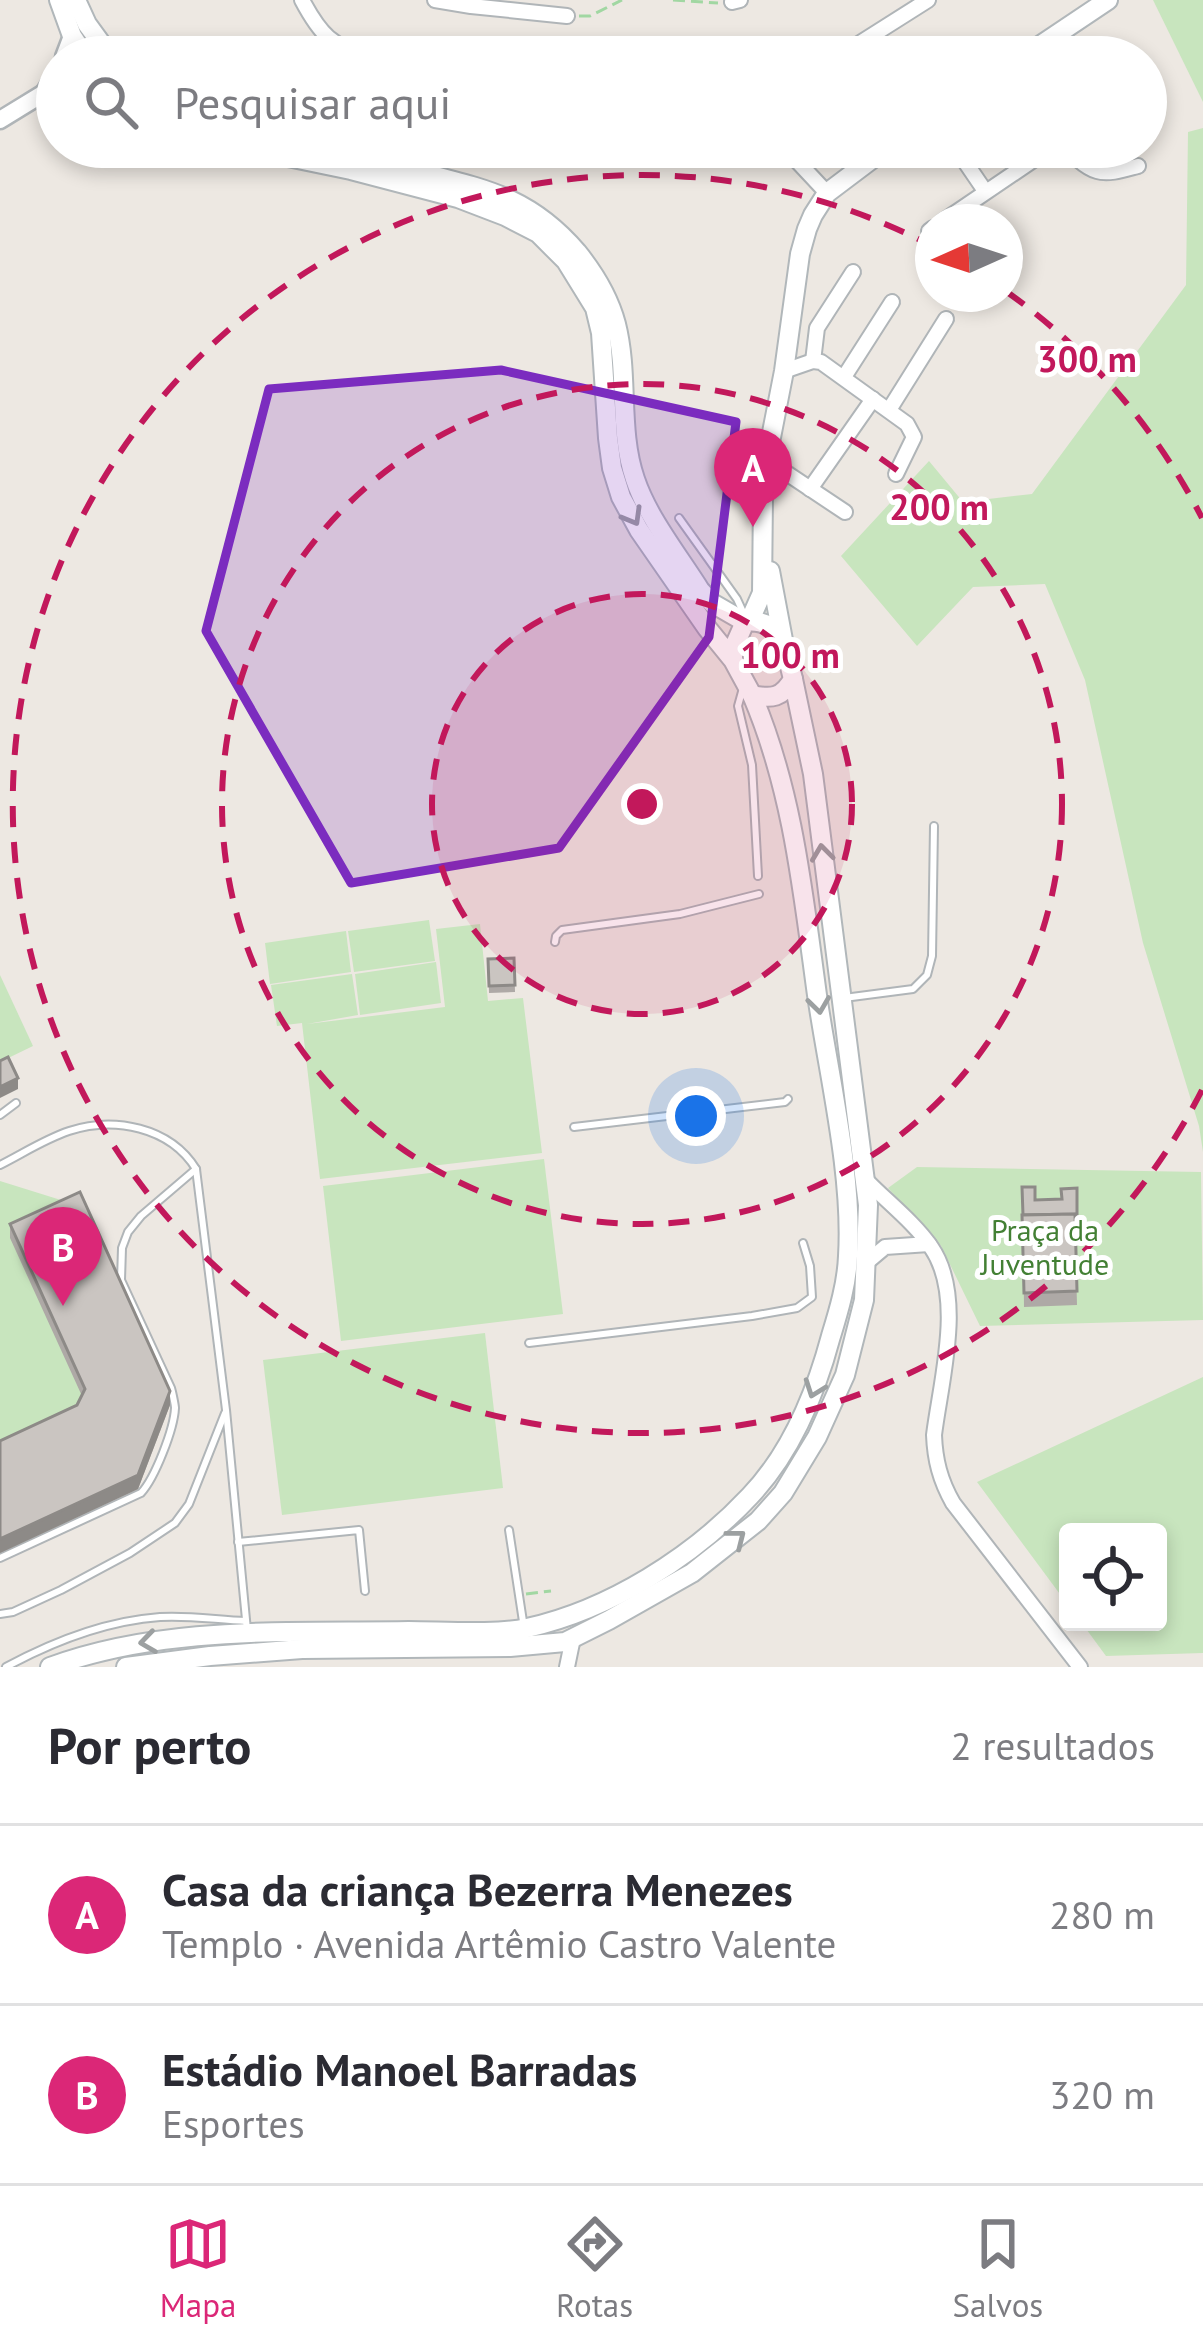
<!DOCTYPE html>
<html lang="pt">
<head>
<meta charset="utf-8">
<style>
	body { margin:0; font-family:"PT Sans",sans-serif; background:#f7f7f7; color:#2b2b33 }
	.controls { position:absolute; right:36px; bottom:36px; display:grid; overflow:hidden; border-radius:12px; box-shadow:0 6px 18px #0003 }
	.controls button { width:108px; height:108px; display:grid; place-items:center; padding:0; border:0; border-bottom:3px solid #e1e1e2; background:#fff; color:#2b2b33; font:60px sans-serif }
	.compass { position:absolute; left:915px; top:204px; width:108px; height:108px; border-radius:50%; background:#fff; box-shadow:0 6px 18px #0003; rotate:267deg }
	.you { position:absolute; left:696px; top:1116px; width:42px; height:42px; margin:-30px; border:9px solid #fff; border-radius:50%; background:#1a73e8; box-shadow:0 0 0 18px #1a73e833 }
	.badge { display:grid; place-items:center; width:78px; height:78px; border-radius:50%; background:#db2777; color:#fff; font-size:39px; font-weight:700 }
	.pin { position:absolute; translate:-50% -99px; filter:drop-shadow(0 3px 6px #0008) }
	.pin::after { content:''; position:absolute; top:63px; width:42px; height:36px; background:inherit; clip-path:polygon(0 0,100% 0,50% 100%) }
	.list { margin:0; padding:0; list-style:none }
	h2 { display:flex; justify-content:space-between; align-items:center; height:156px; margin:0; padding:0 48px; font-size:51px }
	h2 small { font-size:39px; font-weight:400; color:#7c7c81 }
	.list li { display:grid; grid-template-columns:78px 1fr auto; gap:36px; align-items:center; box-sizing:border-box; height:180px; padding:0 48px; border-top:3px solid #e1e1e2 }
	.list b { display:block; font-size:45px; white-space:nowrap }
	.list p { margin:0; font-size:39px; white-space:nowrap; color:#7c7c81 }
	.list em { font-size:39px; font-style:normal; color:#7c7c81 }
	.icon { flex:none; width:66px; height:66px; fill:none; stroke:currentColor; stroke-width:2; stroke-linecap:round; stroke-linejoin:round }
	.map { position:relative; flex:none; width:1203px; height:1667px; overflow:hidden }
	.search { position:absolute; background:#fff; box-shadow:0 6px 18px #0003; left:36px; right:36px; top:36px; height:132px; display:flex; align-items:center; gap:30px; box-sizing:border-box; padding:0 42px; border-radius:66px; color:#7c7c81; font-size:45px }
	.sheet { height:516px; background:#fff }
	nav { display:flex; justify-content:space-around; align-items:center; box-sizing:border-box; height:168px; border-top:3px solid #e1e1e2; background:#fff; font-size:33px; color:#7c7c81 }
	nav a { display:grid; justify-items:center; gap:6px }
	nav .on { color:#db2777 }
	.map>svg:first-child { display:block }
	.green { fill:#c8e5be }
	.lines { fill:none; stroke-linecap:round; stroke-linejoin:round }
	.service-casing { stroke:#b0b5b8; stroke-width:10 }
	.minor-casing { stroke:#b0b5b8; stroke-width:18 }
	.tertiary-casing { stroke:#b0b5b8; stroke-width:21 }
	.secondary-casing { stroke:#b1b7ba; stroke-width:22 }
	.path { stroke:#a1d7a2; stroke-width:3; stroke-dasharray:12 6; stroke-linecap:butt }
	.service { stroke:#fff; stroke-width:6 }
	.minor { stroke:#fff; stroke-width:14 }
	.tertiary { stroke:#fff; stroke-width:16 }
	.secondary { stroke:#fff; stroke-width:18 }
	.wall { fill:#aea9a6 }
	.shaded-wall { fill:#8d8a87 }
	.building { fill:#cac5c1; stroke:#8d8a87; stroke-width:3 }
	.oneway { stroke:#9ca0a1 }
	.marked { fill:#7b2cbf; fill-opacity:0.2; stroke:#7b2cbf; stroke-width:9; stroke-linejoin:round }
	.ring { fill:none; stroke:#c2185b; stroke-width:6; stroke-dasharray:21 15 }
	.labels { text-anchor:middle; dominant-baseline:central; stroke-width:10; stroke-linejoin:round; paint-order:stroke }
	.park-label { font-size:30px; fill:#438034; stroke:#fff }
	.centre { fill:#c2185b; stroke:#fff; stroke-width:6 }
	.ring-label { font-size:36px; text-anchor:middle; font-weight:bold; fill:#c2185b; stroke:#fff; stroke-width:10; stroke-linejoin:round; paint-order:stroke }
</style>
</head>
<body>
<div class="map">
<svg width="1203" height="1667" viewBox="0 0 1203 1667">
	<rect width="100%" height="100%" fill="#ede8e2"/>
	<!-- green -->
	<g class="green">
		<path d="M1153 0H1203V102Z"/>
		<path d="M1203 128V1152L1199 1126 1143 943 1085 680 1045 584 973 587 917 646 841 556 929 461 963 502 1032 494 1186 285 1188 132Z"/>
		<path d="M429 920 435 961 354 972 348 931Z"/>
		<path d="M480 924 488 1001 523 998 542 1153 320 1179 302 1023 277 1026 271 985 352 974 358 1015 307 1024 445 1007 436 929Z"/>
		<path d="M346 931 351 972 270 984 265 943Z"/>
		<path d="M436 962 441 1003 360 1015 355 974Z"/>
		<path d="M0 975 33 1046 0 1062Z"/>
		<path d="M544 1159 563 1314 341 1341 323 1186Z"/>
		<path d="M917 1167 1201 1172 1203 1320 980 1326 941 1246 888 1188Z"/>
		<path d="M0 1181 80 1206 170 1405 0 1553Z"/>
		<path d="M485 1333 503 1488 282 1515 263 1360Z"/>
		<path d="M1203 1377V1653L1106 1656 1081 1622H1158V1532H1068V1605L977 1482Z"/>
	</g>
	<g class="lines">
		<!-- service casing -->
		<g class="service-casing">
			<g id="service">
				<path d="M679 518 737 599 743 612"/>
				<path d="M743 688 738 706 752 765 758 876"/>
				<path d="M555 942 556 936 562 930 680 914 759 894"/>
				<path d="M844 998 913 989 927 975 932 956 934 826"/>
				<path d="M0 1115 16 1103"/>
				<path d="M574 1127 785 1102 788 1099"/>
				<path d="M0 1165C22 1154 45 1139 69 1131 114 1116 170 1127 196 1169L141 1216 128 1232 122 1248 121 1280 171 1388C172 1391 175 1405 175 1408 174 1429 155 1478 141 1493L0 1558"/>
				<path d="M196 1169 226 1410 247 1630"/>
				<path d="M529 1343 752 1316 797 1308 812 1297 810 1266 803 1243"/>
				<path d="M509 1530 524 1628"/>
				<path d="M238 1542 359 1530 365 1591"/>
				<path d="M0 1614 13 1612 61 1590 130 1553 175 1523 189 1504 225 1413"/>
				<path d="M6 1667C54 1641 105 1621 160 1617 188 1615 218 1620 246 1621"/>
			</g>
		</g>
		<!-- minor casing -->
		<g class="minor-casing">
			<g id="minor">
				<path d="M302 0C320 34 332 47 369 57"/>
				<path d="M435 0 471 6 567 16"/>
				<path d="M732 2 740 0"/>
				<path d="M838 57 928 0"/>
				<path d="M784 147 827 193"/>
				<path d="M955 147 985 191"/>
				<path d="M942 222 1051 148C1076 149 1077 165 1097 171 1109 175 1126 169 1138 166"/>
				<path d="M929 231 933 228"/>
				<path d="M813 361 817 328 853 272"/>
				<path d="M784 371 813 361 821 362 907 424 914 437 896 474"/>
				<path d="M844 377 892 302"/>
				<path d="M889 410 946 319"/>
				<path d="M788 474 845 512"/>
				<path d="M810 489 873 399"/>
				<path d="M865 1179C885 1200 915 1223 931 1247 965 1296 941 1379 934 1435 935 1460 940 1480 953 1503L1080 1667"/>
				<path d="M866 1263 885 1247 929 1244"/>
				<path d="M567 1667 573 1638"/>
			</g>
		</g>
		<!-- tertiary casing -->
		<g class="tertiary-casing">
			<g id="tertiary">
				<path d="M64 57 72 36"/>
				<path d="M44 93 57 72"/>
				<path d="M0 120 44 93 57 92"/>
			</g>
		</g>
		<!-- secondary casing -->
		<g class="secondary-casing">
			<g id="secondary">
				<path d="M59 0 72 36 86 57"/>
				<path d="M76 0 87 24 111 57"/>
				<path d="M1023 57 1108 0"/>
				<path d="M240 147 351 170 458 198 505 216 538 233 566 261 595 308 601 333 608 438 612 468 621 497 639 530 707 628 733 660 752 695C772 699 782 698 793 679 786 652 782 617 745 622L733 649V660"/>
				<path d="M318 147C351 153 384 163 416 171 484 189 529 196 577 252 594 273 609 298 616 324 629 375 618 430 635 479 648 518 678 555 700 590L712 603 745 622"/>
				<path d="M770 571 783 640"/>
				<path d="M750 620 762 593 763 496 766 463 784 371 800 254 807 229 813 215 827 193 888 147"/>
				<path d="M50 1667C164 1625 289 1633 409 1631 442 1631 496 1635 527 1628 609 1610 693 1557 750 1496 791 1453 816 1392 831 1336 839 1310 847 1283 848 1256 853 1175 829 1077 817 995 803 893 793 791 752 695"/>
				<path d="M126 1667 210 1656 302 1649 510 1647 565 1642 609 1620 692 1573 758 1521 783 1493 817 1437 845 1375 864 1300 868 1205 813 774 793 679"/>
			</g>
		</g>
		<!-- path -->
		<g class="path">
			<path d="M673 0 718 3"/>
			<path d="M579 16H590L622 0"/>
			<path d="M526 1594 551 1591"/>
		</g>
		<!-- service -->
		<use href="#service" class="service"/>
		<!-- minor -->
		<use href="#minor" class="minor"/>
		<!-- tertiary -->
		<use href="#tertiary" class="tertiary"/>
		<!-- secondary -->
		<use href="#secondary" class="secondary"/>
	</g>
	<!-- wall -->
	<g class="wall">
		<path d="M514 958 515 992 489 993 488 959Z"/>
		<path d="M1077 1188V1227H1075L1077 1305 1024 1307 1023 1215 1035 1200 1062 1199Z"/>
		<path d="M10 1224 170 1405 138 1489 0 1553V1441L77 1405 82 1396 10 1238Z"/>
	</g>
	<!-- shaded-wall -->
	<g class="shaded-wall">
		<path d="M18 1078V1089L0 1098V1087Z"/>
		<path d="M170 1391V1405L138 1489 0 1553V1539Z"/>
	</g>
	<!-- building -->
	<g class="building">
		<path d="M514 958 515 985 489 986 488 959Z"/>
		<path d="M8 1057 18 1078 0 1087V1061Z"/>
		<path d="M1022 1187H1035V1200L1062 1199 1061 1189 1077 1188V1216L1075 1217V1214L1023 1215Z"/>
		<path d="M80 1192 170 1391 138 1475 0 1539V1441L77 1405 85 1389 10 1224Z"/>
		<path d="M1075 1214 1077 1291 1024 1293 1022 1215Z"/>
	</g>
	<!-- one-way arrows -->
	<defs><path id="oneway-chevron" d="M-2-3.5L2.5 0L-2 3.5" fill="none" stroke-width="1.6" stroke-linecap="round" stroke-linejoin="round" transform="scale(3)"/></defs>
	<g class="oneway">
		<use href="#oneway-chevron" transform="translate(633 517) rotate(60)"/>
		<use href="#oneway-chevron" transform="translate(822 853) rotate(-97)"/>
		<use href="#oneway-chevron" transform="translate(819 1005) rotate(82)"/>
		<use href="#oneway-chevron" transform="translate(814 1389) rotate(110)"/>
		<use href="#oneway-chevron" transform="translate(737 1538) rotate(-38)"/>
		<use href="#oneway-chevron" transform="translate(148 1642) rotate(172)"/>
	</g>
	<!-- marked area -->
	<path class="marked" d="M501 370 736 422 709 637 559 848 351 883 206 631 269 389Z"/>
	<!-- distance rings -->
	<circle cx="642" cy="804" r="210" fill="#c2185b" fill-opacity=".12"/>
	<g class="ring">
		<circle cx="642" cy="804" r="210"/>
		<circle cx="642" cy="804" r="420"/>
		<path d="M1202 1090A629 629 0 1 1 932 246M1007 292A629 629 0 0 1 1202 518"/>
	</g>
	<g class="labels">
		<!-- park labels -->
		<g class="park-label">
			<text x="1045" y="1229">Praça da<tspan x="1045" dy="34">Juventude</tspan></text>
		</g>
	</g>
	<circle cx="642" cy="804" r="18" class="centre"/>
	<g class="ring-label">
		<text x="1087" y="372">300 m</text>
		<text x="939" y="520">200 m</text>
		<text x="790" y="668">100 m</text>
	</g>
</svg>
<div class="controls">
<button><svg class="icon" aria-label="locate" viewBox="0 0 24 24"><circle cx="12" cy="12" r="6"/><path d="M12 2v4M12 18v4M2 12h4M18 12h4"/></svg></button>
</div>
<svg class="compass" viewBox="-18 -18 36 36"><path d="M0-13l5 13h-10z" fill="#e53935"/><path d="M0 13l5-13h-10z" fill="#7c7c81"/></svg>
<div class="you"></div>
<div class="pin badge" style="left:753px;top:527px">A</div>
<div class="pin badge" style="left:63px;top:1306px">B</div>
<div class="search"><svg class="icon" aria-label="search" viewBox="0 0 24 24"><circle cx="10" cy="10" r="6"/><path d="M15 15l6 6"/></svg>Pesquisar aqui</div>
</div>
<section class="sheet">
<h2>Por perto<small>2 resultados</small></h2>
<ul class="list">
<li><span class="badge">A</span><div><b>Casa da criança Bezerra Menezes</b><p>Templo · Avenida Artêmio Castro Valente</p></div><em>280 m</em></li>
<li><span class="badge">B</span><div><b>Estádio Manoel Barradas</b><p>Esportes</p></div><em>320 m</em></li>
</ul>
</section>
<nav>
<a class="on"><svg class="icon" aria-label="map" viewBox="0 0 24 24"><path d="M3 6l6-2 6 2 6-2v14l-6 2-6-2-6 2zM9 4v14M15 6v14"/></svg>Mapa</a>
<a><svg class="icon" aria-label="directions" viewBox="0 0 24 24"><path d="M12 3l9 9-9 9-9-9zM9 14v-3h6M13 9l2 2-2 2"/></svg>Rotas</a>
<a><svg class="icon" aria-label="saved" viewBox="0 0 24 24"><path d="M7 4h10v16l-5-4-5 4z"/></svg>Salvos</a>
</nav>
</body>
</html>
